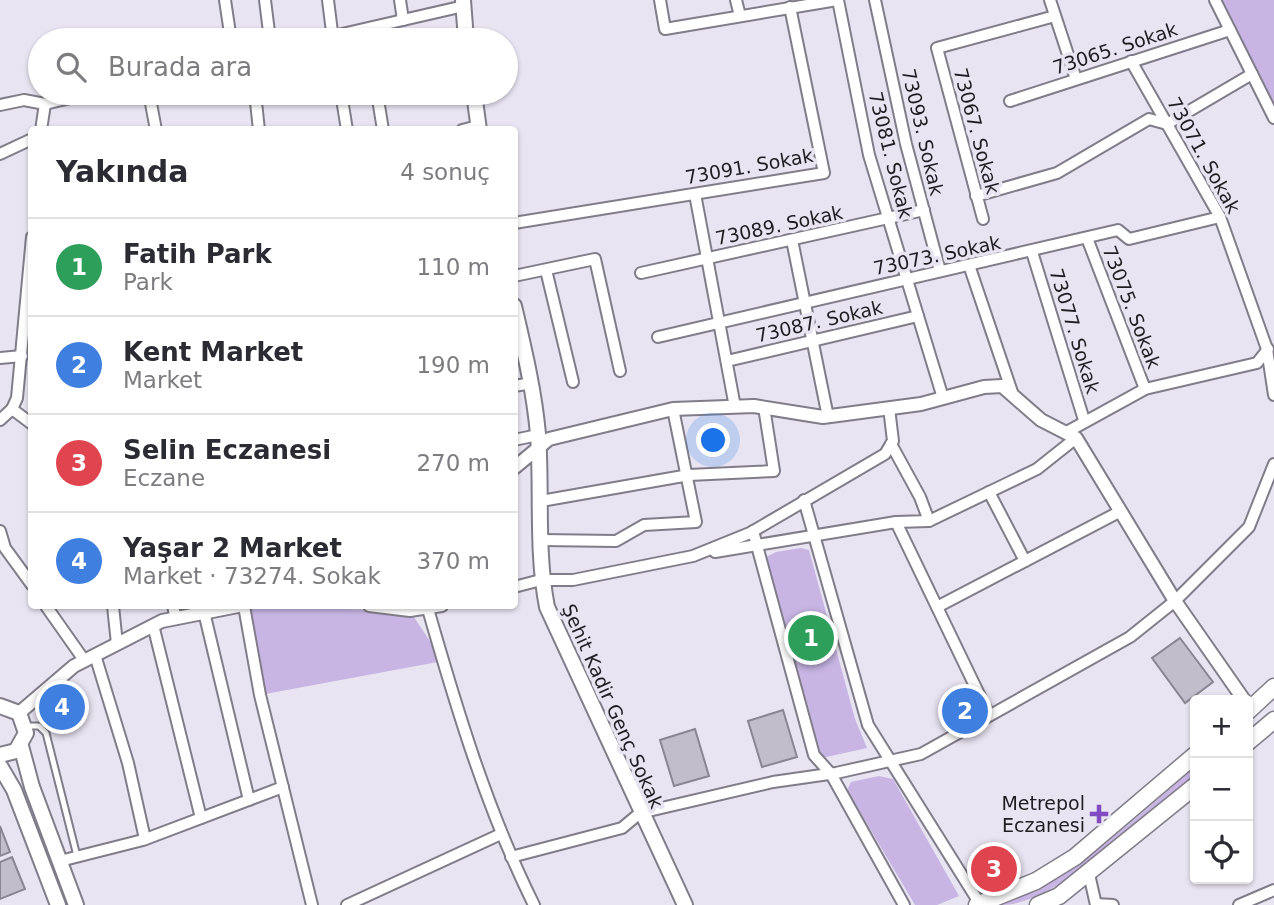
<!DOCTYPE html>
<html lang="tr">
<head>
<meta charset="utf-8">
<style>
	body { margin:0; font-family:"DejaVu Sans",sans-serif; background:#f7f7f7; color:#2b2b33 }
	.controls { position:absolute; right:21px; bottom:21px; display:grid; overflow:hidden; border-radius:7px; box-shadow:0 2px 5px #0004 }
	.controls button { width:63px; height:63px; display:grid; place-items:center; padding:0; border:0; border-bottom:2px solid #e1e1e2; background:#fff; color:#2b2b33; font:35px sans-serif }
	.you { position:absolute; left:714px; top:441px; width:24px; height:24px; margin:-18px; border:5px solid #fff; border-radius:50%; background:#1a73e8; box-shadow:0 0 0 10px #1a73e833 }
	.badge { display:grid; place-items:center; width:46px; height:46px; border-radius:50%; background:#834bc1; color:#fff; font-size:23px; font-weight:700 }
	.pin { position:absolute; translate:-50% -50%; border:4px solid #fff; box-shadow:0 2px 7px #0006 }
	.list { margin:0; padding:0; list-style:none }
	h2 { display:flex; justify-content:space-between; align-items:center; height:91px; margin:0; padding:0 28px; font-size:30px }
	h2 small { font-size:23px; font-weight:400; color:#7c7c81 }
	.list li { display:grid; grid-template-columns:46px 1fr auto; gap:21px; align-items:center; box-sizing:border-box; height:98px; padding:0 28px; border-top:2px solid #e1e1e2 }
	.list b { display:block; font-size:26px; white-space:nowrap }
	.list p { margin:0; font-size:23px; white-space:nowrap; color:#7c7c81 }
	.list em { font-size:23px; font-style:normal; color:#7c7c81 }
	.icon { flex:none; width:38px; height:38px; fill:none; stroke:currentColor; stroke-width:2; stroke-linecap:round; stroke-linejoin:round }
	.map { position:relative; flex:none; width:1274px; height:905px; overflow:hidden }
	.search { position:absolute; background:#fff; box-shadow:0 2px 5px #0004; left:28px; top:28px; width:490px; height:77px; display:flex; align-items:center; gap:18px; box-sizing:border-box; padding:0 24px; border-radius:38px; color:#7c7c81; font-size:26px }
	.panel { position:absolute; background:#fff; box-shadow:0 2px 5px #0004; left:28px; top:126px; width:490px; height:483px; border-radius:7px }
	.map>svg:first-child { display:block }
	.green { fill:#c8b5e4 }
	.building { fill:#c2bdcb; stroke:#8a8592; stroke-width:2 }
	.lines { fill:none; stroke-linecap:round; stroke-linejoin:round }
	.service-casing { stroke:#817c89; stroke-width:9 }
	.minor-casing { stroke:#817c89; stroke-width:14 }
	.tertiary-casing { stroke:#817c89; stroke-width:16 }
	.secondary-casing { stroke:#817c89; stroke-width:18 }
	.primary-casing { stroke:#817c89; stroke-width:19 }
	.service { stroke:#fff; stroke-width:5 }
	.minor { stroke:#fff; stroke-width:10 }
	.tertiary { stroke:#fff; stroke-width:12 }
	.secondary { stroke:#fff; stroke-width:14 }
	.primary { stroke:#fff; stroke-width:16 }
	.poi-dot { fill:#834bc1; stroke:#e9e4f2; stroke-width:2.5 }
	.labels { text-anchor:middle; dominant-baseline:central; stroke-width:7; stroke-linejoin:round; paint-order:stroke }
	.street-label { font-size:19px; fill:#1f1d22; stroke:#e9e4f2 }
	.poi-label { font-size:19px; fill:#1f1d22; stroke:#e9e4f2; text-anchor:end }
</style>
</head>
<body>
<div class="map">
<svg width="1274" height="905" viewBox="0 0 1274 905">
	<rect width="100%" height="100%" fill="#e9e4f2"/>
	<!-- green -->
	<g class="green">
		<path d="M1208 0H1274V121Z"/>
		<path d="M801 548 809 550 855 719 867 748 822 758 766 557 776 552Z"/>
		<path d="M244 606 410 611 443 661 260 695Z"/>
		<path d="M1195 767V774C1152 810 1058 905 1002 905 1079 874 1133 820 1195 767Z"/>
		<path d="M879 776 893 779 959 896 937 905H915L847 790 851 782Z"/>
	</g>
	<!-- building -->
	<g class="building">
		<path d="M1180 638 1213 682 1185 703 1152 658Z"/>
		<path d="M783 710 797 757 762 767 748 721Z"/>
		<path d="M695 729 709 776 674 786 660 740Z"/>
		<path d="M0 826 10 852 0 856Z"/>
		<path d="M12 857 25 889 0 899V862Z"/>
	</g>
	<g class="lines">
		<!-- service casing -->
		<g class="service-casing">
			<path id="service" d="M26 726H39L46 733 77 856"/>
		</g>
		<!-- minor casing -->
		<g class="minor-casing">
			<g id="minor">
				<path d="M225 0 231 40"/>
				<path d="M265 0 270 40"/>
				<path d="M328 0 333 40"/>
				<path d="M400 0 403 20"/>
				<path d="M660 0 665 29 837 0"/>
				<path d="M736 0 740 16"/>
				<path d="M838 0 869 155 943 398"/>
				<path d="M875 0 906 144 940 271"/>
				<path d="M1050 0 1076 79"/>
				<path d="M1215 0 1274 118"/>
				<path d="M316 40 464 6"/>
				<path d="M1131 61 1220 217 1267 349 1274 395"/>
				<path d="M149 93 156 130"/>
				<path d="M255 93 259 130"/>
				<path d="M341 93 347 130"/>
				<path d="M377 93 383 130"/>
				<path d="M1010 101 1230 30"/>
				<path d="M0 105 24 100 45 104 91 93"/>
				<path d="M41 130 45 104"/>
				<path d="M462 130 478 126"/>
				<path d="M0 154 32 139"/>
				<path d="M695 194 735 407"/>
				<path d="M976 196 1057 173 1149 119 1167 124 1252 74"/>
				<path d="M983 219 937 48 1055 16"/>
				<path d="M514 223 824 173 790 7"/>
				<path d="M1087 238 1145 389"/>
				<path d="M792 240 828 417"/>
				<path d="M1032 252 1084 420"/>
				<path d="M969 265 1013 395"/>
				<path d="M546 270 573 382"/>
				<path d="M641 273 924 210"/>
				<path d="M514 276 595 259 620 371"/>
				<path d="M658 337 1118 230 1129 239 1220 217"/>
				<path d="M0 358 22 356"/>
				<path d="M727 361 918 316"/>
				<path d="M514 386 532 383"/>
				<path d="M12 409 32 424"/>
				<path d="M0 420 12 409 17 398 32 237"/>
				<path d="M1065 433 1145 389 1257 363 1268 349"/>
				<path d="M514 440 538 435"/>
				<path d="M989 492 1025 561"/>
				<path d="M804 500 868 725 980 904"/>
				<path d="M541 501 689 475 774 471 764 407"/>
				<path d="M929 521 1037 469 1076 438"/>
				<path d="M896 522 989 715"/>
				<path d="M0 531 5 548 32 585"/>
				<path d="M753 531 814 755 831 774 904 905"/>
				<path d="M541 540 616 541 644 525 696 522 673 409"/>
				<path d="M715 552 896 522 929 521 920 497 891 444"/>
				<path d="M514 587 541 580H573L693 556 750 533 885 454 893 441 889 408"/>
				<path d="M46 606 84 660"/>
				<path d="M113 606 117 644"/>
				<path d="M173 606 176 619"/>
				<path d="M244 606 260 695 312 905"/>
				<path d="M369 606 410 611 442 606"/>
				<path d="M937 607 1119 512"/>
				<path d="M428 609C457 710 487 810 534 905"/>
				<path d="M204 612 249 800"/>
				<path d="M153 625 201 818"/>
				<path d="M95 655 128 763 145 839"/>
				<path d="M511 857 622 828 640 813 773 782 836 773 921 754 1130 637 1175 601 1249 527 1274 464"/>
				<path d="M60 861 143 840 283 787"/>
				<path d="M1089 874 1096 905"/>
				<path d="M1096 904 1113 905"/>
				<path d="M347 905 501 834"/>
				<path d="M1239 905 1274 890"/>
			</g>
		</g>
		<!-- tertiary casing -->
		<g class="tertiary-casing">
			<g id="tertiary">
				<path d="M514 468 549 439 673 409 754 406 823 417 921 404 984 387 1002 386 1041 420 1076 438 1175 601 1244 700"/>
				<path d="M19 713 74 666 162 621 238 606"/>
			</g>
		</g>
		<!-- secondary casing -->
		<g class="secondary-casing">
			<g id="secondary">
				<path d="M463 0 466 40"/>
				<path d="M474 93 479 130"/>
				<path d="M514 306C524 349 534 390 538 434 542 491 536 551 547 607L685 905"/>
				<path d="M0 706 19 713 26 733 16 751 0 755"/>
				<path d="M21 746 32 787 76 905"/>
				<path d="M0 766 14 790 58 905"/>
			</g>
		</g>
		<!-- primary casing -->
		<g class="primary-casing">
			<g id="primary">
				<path d="M1248 711 1274 687"/>
				<path d="M1248 742 1274 720"/>
				<path d="M977 905 1036 881 1075 857 1195 755"/>
				<path d="M1038 905 1059 896 1195 786"/>
			</g>
		</g>
		<!-- service -->
		<use href="#service" class="service"/>
		<!-- minor -->
		<use href="#minor" class="minor"/>
		<!-- tertiary -->
		<use href="#tertiary" class="tertiary"/>
		<!-- secondary -->
		<use href="#secondary" class="secondary"/>
		<!-- primary -->
		<use href="#primary" class="primary"/>
	</g>
	<!-- markers -->
	<path class="poi-dot" d="M1095.5 803.5h7v7h7v7h-7v7h-7v-7h-7v-7h7z"/>
	<g class="labels">
		<!-- street labels -->
		<g class="street-label">
			<text transform="translate(1115 48) rotate(-18)">73065. Sokak</text>
			<text transform="translate(977 131) rotate(75)">73067. Sokak</text>
			<text transform="translate(923 132) rotate(77)">73093. Sokak</text>
			<text transform="translate(891 155) rotate(76)">73081. Sokak</text>
			<text transform="translate(1204 155) rotate(61)">73071. Sokak</text>
			<text transform="translate(749 166) rotate(-10)">73091. Sokak</text>
			<text transform="translate(779 225) rotate(-12)">73089. Sokak</text>
			<text transform="translate(937 255) rotate(-12)">73073. Sokak</text>
			<text transform="translate(1132 307) rotate(69)">73075. Sokak</text>
			<text transform="translate(819 321) rotate(-13)">73087. Sokak</text>
			<text transform="translate(1075 331) rotate(73)">73077. Sokak</text>
			<text transform="translate(613 706) rotate(66)">Şehit Kadir Genç Sokak</text>
		</g>
		<!-- poi labels -->
		<g class="poi-label">
			<text x="1085" y="803">Metrepol<tspan x="1085" dy="22">Eczanesi</tspan></text>
		</g>
	</g>
</svg>
<div class="controls">
<button>+</button>
<button>−</button>
<button><svg class="icon" aria-label="locate" viewBox="0 0 24 24"><circle cx="12" cy="12" r="6"/><path d="M12 2v4M12 18v4M2 12h4M18 12h4"/></svg></button>
</div>
<div class="you"></div>
<div class="pin badge" style="left:811px;top:638px;background:#2e9e5b">1</div>
<div class="pin badge" style="left:965px;top:711px;background:#3f7fe0">2</div>
<div class="pin badge" style="left:994px;top:869px;background:#e0444e">3</div>
<div class="pin badge" style="left:62px;top:707px;background:#3f7fe0">4</div>
<div class="search"><svg class="icon" aria-label="search" viewBox="0 0 24 24"><circle cx="10" cy="10" r="6"/><path d="M15 15l6 6"/></svg>Burada ara</div>
<section class="panel">
<h2>Yakında<small>4 sonuç</small></h2>
<ul class="list">
<li><span class="badge" style="background:#2e9e5b">1</span><div><b>Fatih Park</b><p>Park</p></div><em>110 m</em></li>
<li><span class="badge" style="background:#3f7fe0">2</span><div><b>Kent Market</b><p>Market</p></div><em>190 m</em></li>
<li><span class="badge" style="background:#e0444e">3</span><div><b>Selin Eczanesi</b><p>Eczane</p></div><em>270 m</em></li>
<li><span class="badge" style="background:#3f7fe0">4</span><div><b>Yaşar 2 Market</b><p>Market · 73274. Sokak</p></div><em>370 m</em></li>
</ul>
</section>
</div>
</body>
</html>
